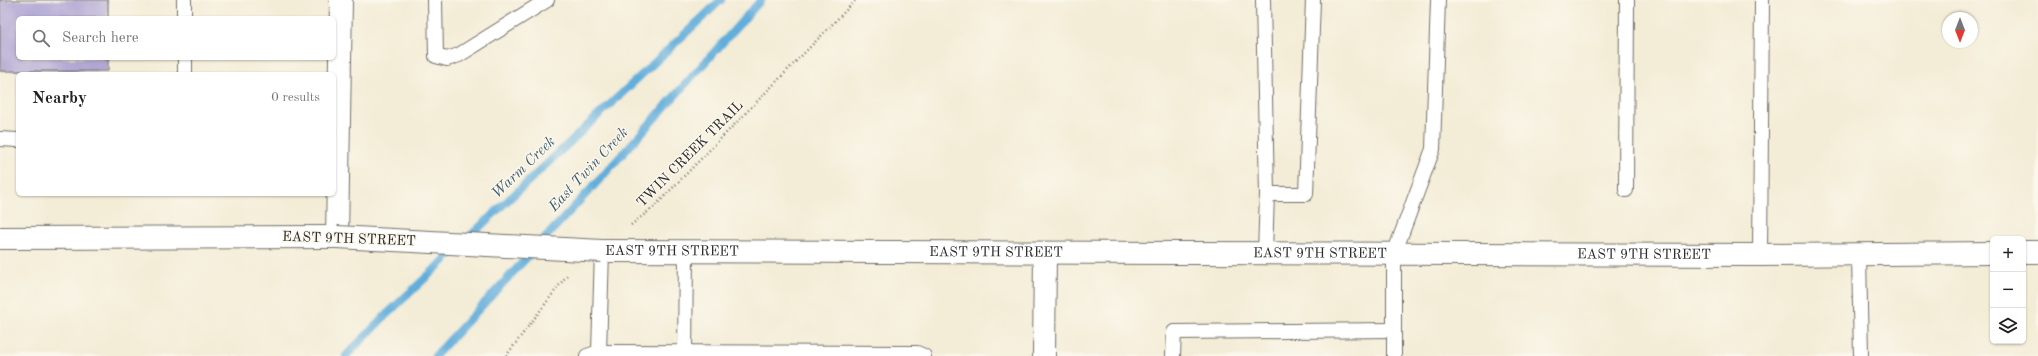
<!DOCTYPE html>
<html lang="en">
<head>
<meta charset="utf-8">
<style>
	body { margin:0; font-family:"Old Standard TT",serif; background:#f6f6f6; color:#222 }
	.controls { position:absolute; right:12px; bottom:12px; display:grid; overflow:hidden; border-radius:6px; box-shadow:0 1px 3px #0004 }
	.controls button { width:36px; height:36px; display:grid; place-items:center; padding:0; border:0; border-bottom:1px solid #e0e0e0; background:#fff; color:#222; font:20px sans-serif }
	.compass { position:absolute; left:1942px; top:12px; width:36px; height:36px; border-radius:50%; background:#fff; box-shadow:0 1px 3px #0004; rotate:180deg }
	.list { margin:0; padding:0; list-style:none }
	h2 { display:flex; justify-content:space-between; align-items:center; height:52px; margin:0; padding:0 16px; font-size:17px }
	h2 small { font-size:13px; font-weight:400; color:#767676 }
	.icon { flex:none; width:22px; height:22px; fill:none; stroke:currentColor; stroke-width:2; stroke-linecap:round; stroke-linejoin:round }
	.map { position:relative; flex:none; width:2038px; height:356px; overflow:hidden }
	.search { position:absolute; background:#fff; box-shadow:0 1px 3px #0004; left:16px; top:16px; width:320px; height:44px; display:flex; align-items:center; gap:10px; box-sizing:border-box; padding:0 14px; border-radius:6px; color:#767676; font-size:15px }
	.panel { position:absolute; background:#fff; box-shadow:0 1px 3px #0004; left:16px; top:72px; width:320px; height:124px; border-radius:6px }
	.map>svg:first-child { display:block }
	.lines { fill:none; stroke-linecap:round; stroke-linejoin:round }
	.stream { stroke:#62aedb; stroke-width:8 }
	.building { fill:#aca2d2 }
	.lane-casing { stroke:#716f67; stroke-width:16 }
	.street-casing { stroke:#716f67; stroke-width:24 }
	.secondary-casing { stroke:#716f67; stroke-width:24 }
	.path { stroke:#716f67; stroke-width:2.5; stroke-dasharray:1 3; stroke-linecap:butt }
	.lane { stroke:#fff; stroke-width:14 }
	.street { stroke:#fff; stroke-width:22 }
	.secondary { stroke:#fff; stroke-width:22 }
	.secondary-bridge-casing { stroke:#716f67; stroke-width:24; stroke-linecap:butt }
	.secondary-bridge { stroke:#fff; stroke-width:22 }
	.labels { text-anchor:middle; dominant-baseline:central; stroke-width:3; stroke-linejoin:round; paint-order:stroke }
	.street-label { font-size:14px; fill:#2b2b2b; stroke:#fbf7ec }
	.water-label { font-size:15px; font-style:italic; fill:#3e5969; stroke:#fbf7ec }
</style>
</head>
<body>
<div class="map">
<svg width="2038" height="356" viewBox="0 0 2038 356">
	<rect width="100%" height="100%" fill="#fbf7ec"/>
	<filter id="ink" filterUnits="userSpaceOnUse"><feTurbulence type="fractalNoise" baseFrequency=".025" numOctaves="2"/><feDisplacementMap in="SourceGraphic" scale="8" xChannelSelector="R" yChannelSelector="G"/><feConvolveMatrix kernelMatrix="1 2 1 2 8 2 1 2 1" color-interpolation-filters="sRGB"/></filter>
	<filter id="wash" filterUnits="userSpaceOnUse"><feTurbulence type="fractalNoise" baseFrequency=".012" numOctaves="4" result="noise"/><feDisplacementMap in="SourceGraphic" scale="16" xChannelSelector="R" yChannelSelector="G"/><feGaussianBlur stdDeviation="0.9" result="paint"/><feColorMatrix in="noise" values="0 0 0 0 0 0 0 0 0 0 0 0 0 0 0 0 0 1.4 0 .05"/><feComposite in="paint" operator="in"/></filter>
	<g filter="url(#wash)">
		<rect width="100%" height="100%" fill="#f3ecd6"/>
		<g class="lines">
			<!-- stream -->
			<g class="stream">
				<path d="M346 356 385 316 721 0"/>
				<path d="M435 356 601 178 761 0"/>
			</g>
		</g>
		<g id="blocks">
			<!-- building -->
			<path class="building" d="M0 0H108V18H18V58H108V71H0Z"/>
		</g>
	</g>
	<g filter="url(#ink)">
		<use href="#blocks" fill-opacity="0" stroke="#716f67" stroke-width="1"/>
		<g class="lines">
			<!-- lane casing -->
			<g class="lane-casing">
				<g id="lane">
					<path d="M184 0V18"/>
					<path d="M435 0 436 56 447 59 459 55 547 0"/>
					<path d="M1263 0 1267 194 1265 253"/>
					<path d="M185 58V74"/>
					<path d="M0 139 18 140"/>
					<path d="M1626 190 1627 0"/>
					<path d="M1267 194H1306L1313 0"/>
					<path d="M1760 255 1762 0"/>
					<path d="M1859 255 1861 356"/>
					<path d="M599 352 602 251"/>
					<path d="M587 356 599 352 917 353 924 356"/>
					<path d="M685 356 686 251"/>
					<path d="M1173 356 1174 332 1394 330"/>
					<path d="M1394 356V254L1433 149 1438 0"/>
				</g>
			</g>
			<!-- street casing -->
			<g class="street-casing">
				<g id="street">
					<path d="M337 237 341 0"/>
					<path d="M1044 356 1045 253"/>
				</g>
			</g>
			<!-- secondary casing -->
			<g class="secondary-casing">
				<g id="secondary">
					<path d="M0 238 337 237"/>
					<path id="s1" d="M602 251 1760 255 1993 253"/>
					<path d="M2023 252H2038"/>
				</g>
			</g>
			<!-- path -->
			<g class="path">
				<path d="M631 225 654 207 856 0"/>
				<path d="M506 356 567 275"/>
			</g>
			<!-- lane -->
			<use href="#lane" class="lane"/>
			<!-- street -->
			<use href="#street" class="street"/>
			<!-- secondary -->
			<use href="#secondary" class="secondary"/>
			<!-- secondary-bridge casing -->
			<g class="secondary-bridge-casing">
				<path id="secondary-bridge" d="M337 237 602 251"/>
			</g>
			<!-- secondary-bridge -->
			<use href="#secondary-bridge" class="secondary-bridge"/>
		</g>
	</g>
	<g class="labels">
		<!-- street labels -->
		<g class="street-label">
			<text transform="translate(690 154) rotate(-45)">TWIN CREEK TRAIL</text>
			<text transform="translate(349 239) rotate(2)">EAST 9TH STREET</text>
			<text stroke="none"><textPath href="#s1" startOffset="70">EAST 9TH STREET</textPath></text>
			<text stroke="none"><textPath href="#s1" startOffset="394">EAST 9TH STREET</textPath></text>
			<text stroke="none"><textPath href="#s1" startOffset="718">EAST 9TH STREET</textPath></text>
			<text stroke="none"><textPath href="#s1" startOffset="1042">EAST 9TH STREET</textPath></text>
		</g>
		<!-- water labels -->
		<g class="water-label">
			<text transform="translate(524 168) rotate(-44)">Warm Creek</text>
			<text transform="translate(589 170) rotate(-47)">East Twin Creek</text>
		</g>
	</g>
</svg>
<div class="controls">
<button>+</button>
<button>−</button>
<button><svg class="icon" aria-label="layers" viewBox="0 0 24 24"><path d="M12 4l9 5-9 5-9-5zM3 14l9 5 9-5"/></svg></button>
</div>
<svg class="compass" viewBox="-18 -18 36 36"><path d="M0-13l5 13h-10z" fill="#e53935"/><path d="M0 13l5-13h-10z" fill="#767676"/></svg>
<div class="search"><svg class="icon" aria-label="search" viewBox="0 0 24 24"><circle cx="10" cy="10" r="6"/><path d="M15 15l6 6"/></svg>Search here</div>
<section class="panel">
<h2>Nearby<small>0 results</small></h2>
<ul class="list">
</ul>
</section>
</div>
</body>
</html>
